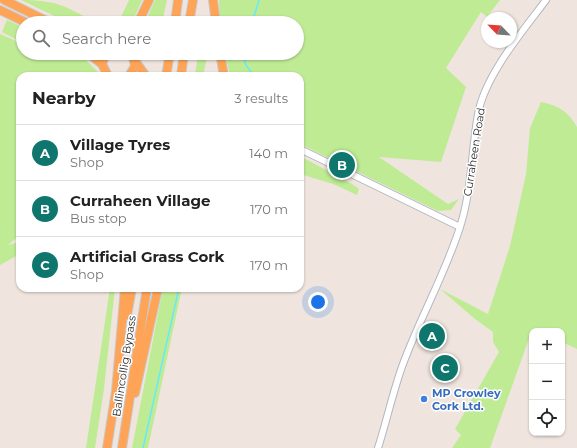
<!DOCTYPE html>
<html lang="en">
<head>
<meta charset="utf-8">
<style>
	body { margin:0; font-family:Montserrat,sans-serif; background:#f6f6f6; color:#222 }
	.controls { position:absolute; right:12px; bottom:12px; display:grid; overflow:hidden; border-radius:8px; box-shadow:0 1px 3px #0004 }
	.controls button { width:36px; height:36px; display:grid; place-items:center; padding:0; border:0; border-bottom:1px solid #e0e0e0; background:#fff; color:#222; font:20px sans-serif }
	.compass { position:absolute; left:481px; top:12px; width:36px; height:36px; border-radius:50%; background:#fff; box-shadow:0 1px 3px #0004; rotate:295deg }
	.you { position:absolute; left:318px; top:302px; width:14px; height:14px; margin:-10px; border:3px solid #fff; border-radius:50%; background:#1a73e8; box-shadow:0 0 0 6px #1a73e833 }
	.badge { display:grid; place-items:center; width:26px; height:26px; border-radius:50%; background:#0f766e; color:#fff; font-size:13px; font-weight:700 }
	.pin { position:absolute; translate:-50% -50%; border:2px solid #fff; box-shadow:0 1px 4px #0006 }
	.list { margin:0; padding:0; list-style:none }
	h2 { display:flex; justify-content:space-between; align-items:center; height:52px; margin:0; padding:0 16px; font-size:17px }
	h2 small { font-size:13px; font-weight:400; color:#767676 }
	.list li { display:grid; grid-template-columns:26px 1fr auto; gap:12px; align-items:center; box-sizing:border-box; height:56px; padding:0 16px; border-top:1px solid #e0e0e0 }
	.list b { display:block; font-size:15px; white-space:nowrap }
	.list p { margin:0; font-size:13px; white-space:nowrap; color:#767676 }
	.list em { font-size:13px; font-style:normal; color:#767676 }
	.icon { flex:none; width:22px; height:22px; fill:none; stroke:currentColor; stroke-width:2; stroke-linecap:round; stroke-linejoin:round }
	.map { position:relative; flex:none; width:577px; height:448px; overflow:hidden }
	.search { position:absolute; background:#fff; box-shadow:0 1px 3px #0004; left:16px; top:16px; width:288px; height:44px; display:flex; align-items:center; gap:10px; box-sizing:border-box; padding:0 14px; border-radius:22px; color:#767676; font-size:15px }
	.panel { position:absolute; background:#fff; box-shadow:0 1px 3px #0004; left:16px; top:72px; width:288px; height:220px; border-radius:12px }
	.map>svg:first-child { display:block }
	.green { fill:#bfeb95 }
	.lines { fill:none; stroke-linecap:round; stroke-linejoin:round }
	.stream { stroke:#67e9fc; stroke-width:1.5 }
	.tertiary-casing { stroke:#b2b7c2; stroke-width:8 }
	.trunk-casing { stroke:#c8c8c8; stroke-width:10 }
	.tertiary { stroke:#fff; stroke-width:6 }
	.trunk { stroke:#ffa457; stroke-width:8 }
	.shop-dot { fill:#3f7fe0; stroke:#fff; stroke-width:1.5 }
	.labels { text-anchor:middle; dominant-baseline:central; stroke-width:3; stroke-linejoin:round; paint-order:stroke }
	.street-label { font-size:11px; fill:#2d2d2d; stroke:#fff }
	.shop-label { font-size:11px; font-weight:bold; fill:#366cbe; stroke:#fff; text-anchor:start }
</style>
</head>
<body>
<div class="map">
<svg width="577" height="448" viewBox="0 0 577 448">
	<rect width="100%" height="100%" fill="#f0e5de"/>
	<!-- green -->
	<g class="green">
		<path d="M21 0C56 0 66 6 96 23H69Z"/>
		<path d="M129 0H142L135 16 129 23H99L121 17Z"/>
		<path d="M155 0H167L162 23H145Z"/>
		<path d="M219 0H500L487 17 481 12 446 68 466 87 441 162 379 157 448 204 459 199 451 210 438 211 300 144V76H230L225 53H297V23H220Z"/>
		<path d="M7 20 23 27V43L2 32Z"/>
		<path d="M0 34 23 44V53H76L85 59 102 76H20V235L8 245 20 242V254L0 265Z"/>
		<path d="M198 53H208L203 76H195Z"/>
		<path d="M541 102C559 106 568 111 577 127V349L562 342V331L532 330 490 448H452L461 435 455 429 499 352 493 342V332L475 319 440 289 488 314 510 246 526 174 530 128Z"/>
		<path d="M300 156 352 184 359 189 357 195 333 184 300 174Z"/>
		<path d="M110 288H115L104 389 95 448H86Z"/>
		<path d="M163 288H182L148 448H132Z"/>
	</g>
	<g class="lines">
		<!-- stream -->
		<g class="stream">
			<path d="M252 23 259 0"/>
			<path d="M242 53 246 65 254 76"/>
			<path d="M143 448 179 288"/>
		</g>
		<!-- tertiary casing -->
		<g class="tertiary-casing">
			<g id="tertiary">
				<path d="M300 149 460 227"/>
				<path d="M378 448C387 420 393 391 403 364 420 318 444 276 459 230 472 192 471 152 478 114 485 75 523 31 546 0"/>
			</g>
		</g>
		<!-- trunk casing -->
		<g class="trunk-casing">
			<g id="trunk">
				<path d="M4 0 51 23"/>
				<path d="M213 0 216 23"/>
				<path d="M0 10 27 23"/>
				<path d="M138 23 149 0"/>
				<path d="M175 23 178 0"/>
				<path d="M189 23 193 0"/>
				<path d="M88 53 102 64"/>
				<path d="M106 53 102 64 108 76"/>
				<path d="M220 53 224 76"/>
				<path d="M135 61 146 76"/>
				<path d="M129 76 135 66 132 53"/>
				<path d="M166 76 170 53"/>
				<path d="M181 76 184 53"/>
				<path d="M127 315 132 288"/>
				<path d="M135 393 158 288"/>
				<path d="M107 448 116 391 125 288"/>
				<path d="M122 448 147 288"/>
			</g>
		</g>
		<!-- tertiary -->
		<use href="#tertiary" class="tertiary"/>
		<!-- trunk -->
		<use href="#trunk" class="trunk"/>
	</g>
	<!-- markers -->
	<circle class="shop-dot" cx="424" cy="399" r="4"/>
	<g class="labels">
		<!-- street labels -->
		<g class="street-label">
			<text transform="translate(474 152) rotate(-81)">Curraheen Road</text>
			<text transform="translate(124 366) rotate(-81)">Ballincollig Bypass</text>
		</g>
		<!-- shop labels -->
		<g class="shop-label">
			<text x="432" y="393">MP Crowley<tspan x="432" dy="13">Cork Ltd.</tspan></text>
		</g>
	</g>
</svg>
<div class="controls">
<button>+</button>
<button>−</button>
<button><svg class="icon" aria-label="locate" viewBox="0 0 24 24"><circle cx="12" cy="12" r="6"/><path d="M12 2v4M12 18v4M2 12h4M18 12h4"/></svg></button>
</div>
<svg class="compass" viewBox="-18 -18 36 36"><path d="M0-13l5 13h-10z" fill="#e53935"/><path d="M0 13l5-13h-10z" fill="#767676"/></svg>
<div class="you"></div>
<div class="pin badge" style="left:432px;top:336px">A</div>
<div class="pin badge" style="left:342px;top:165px">B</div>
<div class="pin badge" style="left:445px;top:368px">C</div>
<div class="search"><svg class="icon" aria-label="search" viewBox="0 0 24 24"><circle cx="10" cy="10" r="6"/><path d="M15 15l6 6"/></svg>Search here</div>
<section class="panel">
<h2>Nearby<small>3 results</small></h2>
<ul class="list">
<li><span class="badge">A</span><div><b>Village Tyres</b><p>Shop</p></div><em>140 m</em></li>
<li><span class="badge">B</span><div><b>Curraheen Village</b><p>Bus stop</p></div><em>170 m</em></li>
<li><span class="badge">C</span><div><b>Artificial Grass Cork</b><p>Shop</p></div><em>170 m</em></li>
</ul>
</section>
</div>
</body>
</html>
